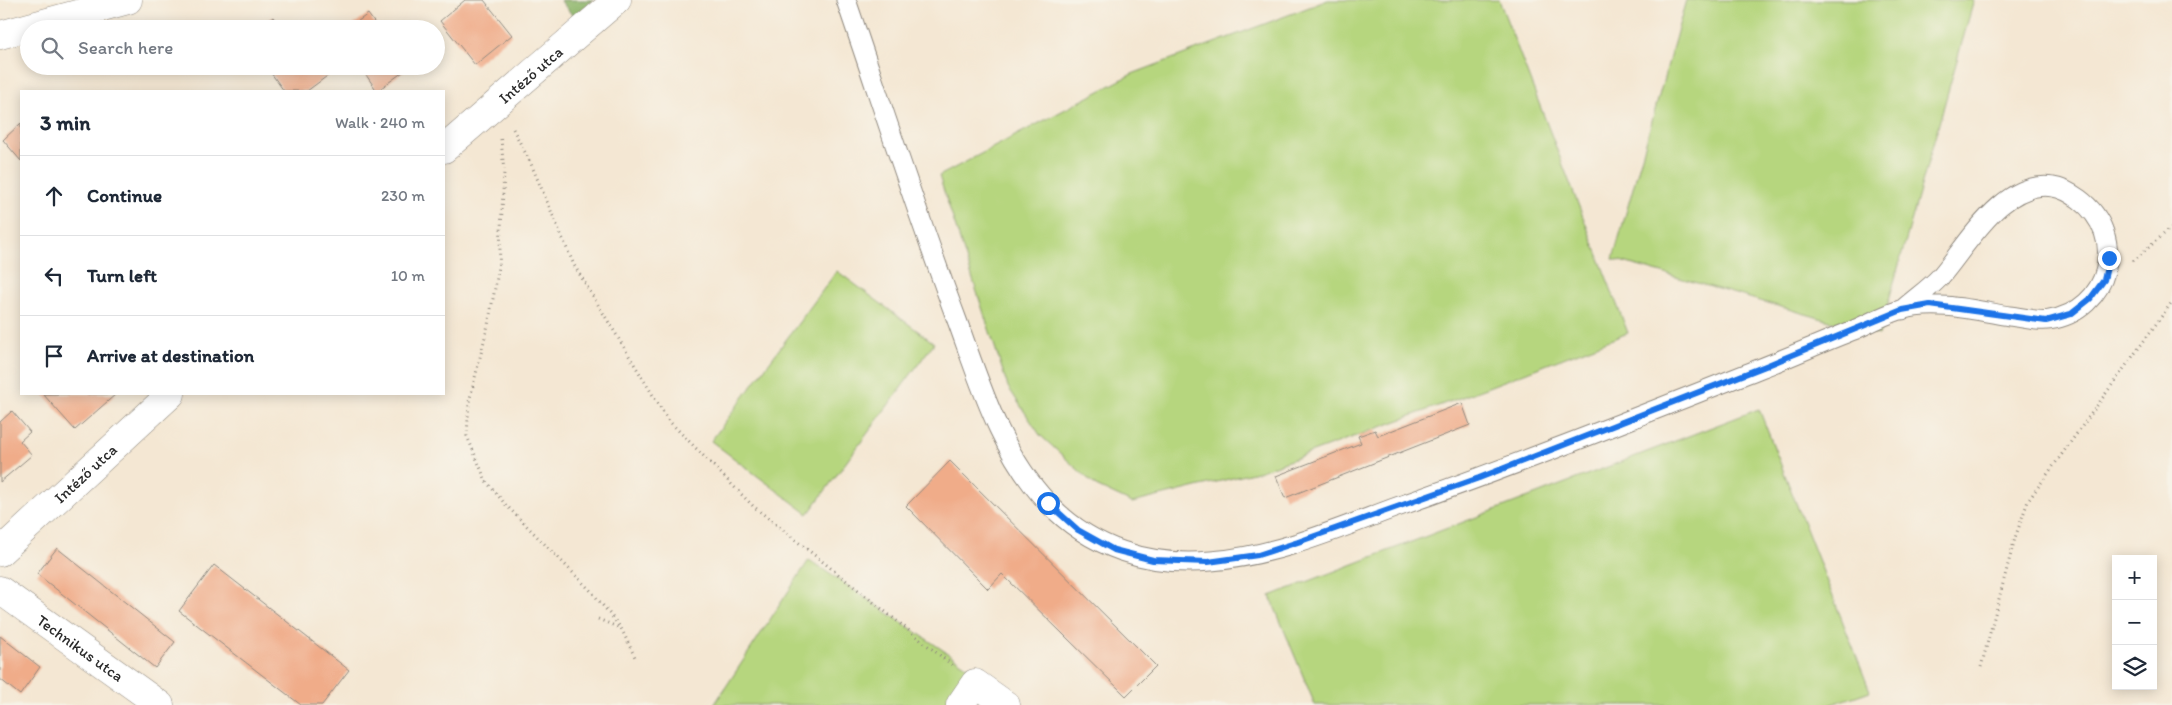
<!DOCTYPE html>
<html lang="en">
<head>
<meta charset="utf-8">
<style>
	body { margin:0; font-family:Itim,sans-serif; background:#f6f6f7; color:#1f2937 }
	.controls { position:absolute; right:15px; bottom:15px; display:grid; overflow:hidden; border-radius:0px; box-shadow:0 2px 12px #0003 }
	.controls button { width:45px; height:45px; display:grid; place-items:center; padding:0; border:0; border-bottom:1px solid #e0e1e3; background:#fff; color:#1f2937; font:25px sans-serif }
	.stop { position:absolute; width:15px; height:15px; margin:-11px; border:4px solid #1a73e8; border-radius:50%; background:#fff }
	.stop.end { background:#1a73e8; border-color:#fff; box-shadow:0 1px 5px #0008 }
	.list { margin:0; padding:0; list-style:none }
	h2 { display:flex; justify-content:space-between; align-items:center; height:65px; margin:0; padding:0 20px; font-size:21px }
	h2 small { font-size:16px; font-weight:400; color:#747a83 }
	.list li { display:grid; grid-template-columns:32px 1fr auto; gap:15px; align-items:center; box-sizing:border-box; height:80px; padding:0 20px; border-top:1px solid #e0e1e3 }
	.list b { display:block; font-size:19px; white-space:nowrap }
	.list em { font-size:16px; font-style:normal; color:#747a83 }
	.icon { flex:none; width:28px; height:28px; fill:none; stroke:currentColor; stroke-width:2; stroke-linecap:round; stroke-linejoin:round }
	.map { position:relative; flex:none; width:2172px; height:705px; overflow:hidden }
	.search { position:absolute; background:#fff; box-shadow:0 2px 12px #0003; left:20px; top:20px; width:425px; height:55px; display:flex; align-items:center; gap:12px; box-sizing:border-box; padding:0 18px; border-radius:28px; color:#747a83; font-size:19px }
	.panel { position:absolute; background:#fff; box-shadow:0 2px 12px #0003; left:20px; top:90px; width:425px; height:305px; border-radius:0px }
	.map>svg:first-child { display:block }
	.green { fill:#b6d67e; stroke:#708054 }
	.forest { fill:#90b76d; stroke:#5e714c }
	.building { fill:#f0ac89 }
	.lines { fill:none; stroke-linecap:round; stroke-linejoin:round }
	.lane-casing { stroke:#90897f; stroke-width:21 }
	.street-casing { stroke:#90897f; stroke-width:29 }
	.secondary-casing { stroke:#90897f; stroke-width:29 }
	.path { stroke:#90897f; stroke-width:3; stroke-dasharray:1 4; stroke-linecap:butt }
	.lane { stroke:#fff; stroke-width:19 }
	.street { stroke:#fff; stroke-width:28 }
	.secondary { stroke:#fff; stroke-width:28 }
	.route { stroke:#1a73e8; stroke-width:6 }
	.labels { text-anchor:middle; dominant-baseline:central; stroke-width:4; stroke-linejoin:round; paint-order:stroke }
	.street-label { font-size:16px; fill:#2b2b2b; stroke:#f7f3e8 }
</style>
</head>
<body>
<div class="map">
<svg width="2172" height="705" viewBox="0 0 2172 705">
	<rect width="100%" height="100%" fill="#f7f3e8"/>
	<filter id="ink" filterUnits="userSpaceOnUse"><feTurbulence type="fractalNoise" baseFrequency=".02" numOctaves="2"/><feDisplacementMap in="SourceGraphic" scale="10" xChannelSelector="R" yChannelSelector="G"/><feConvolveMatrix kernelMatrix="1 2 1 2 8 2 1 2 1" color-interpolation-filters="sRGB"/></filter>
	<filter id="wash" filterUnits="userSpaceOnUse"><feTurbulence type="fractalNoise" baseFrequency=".0096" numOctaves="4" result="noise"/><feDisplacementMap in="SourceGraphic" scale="20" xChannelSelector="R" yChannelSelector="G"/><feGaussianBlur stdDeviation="1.12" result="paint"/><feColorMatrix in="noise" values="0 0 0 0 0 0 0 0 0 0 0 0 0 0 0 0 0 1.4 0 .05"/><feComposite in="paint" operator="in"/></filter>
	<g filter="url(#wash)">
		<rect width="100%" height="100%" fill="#f4e7d3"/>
		<!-- green -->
		<g class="green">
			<path d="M1328 0H1499L1628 333 1465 396 1261 471 1132 503 1096 486 1040 435 1008 387 939 176 1132 74Z"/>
			<path d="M1686 0H1974L1879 335 1613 259Z"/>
			<path d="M837 271 934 343 808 514 711 441Z"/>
			<path d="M1759 409 1870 691 1830 705H1315L1270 596Z"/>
			<path d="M809 560 977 673 954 705H714Z"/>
		</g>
		<!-- forest -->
		<path class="forest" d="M560 0H594L573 16Z"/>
		<g id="blocks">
			<!-- building -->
			<g class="building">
				<path d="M465 0H484L512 35 475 65 440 21Z"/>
				<path d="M368 14 379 29H347Z"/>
				<path d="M273 17 282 29H259Z"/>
				<path d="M266 66H337L338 68 307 91H284Z"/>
				<path d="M360 66H405L407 69 377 91Z"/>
				<path d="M21 123V161L3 140Z"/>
				<path d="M43 394H116L75 430Z"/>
				<path d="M1462 403 1470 425 1285 498 1276 476 1361 443 1358 436 1375 430 1378 436Z"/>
				<path d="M12 411 30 432 20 441 32 455 0 482V422Z"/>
				<path d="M950 461 1156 666 1126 696 1002 574 988 589 906 506Z"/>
				<path d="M57 548 175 642 155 668 37 574Z"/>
				<path d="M214 565 349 670 322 705H301L179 611Z"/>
				<path d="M0 636 40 667 20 695 0 679Z"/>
			</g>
		</g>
	</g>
	<g filter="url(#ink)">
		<use href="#blocks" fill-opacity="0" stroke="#90897f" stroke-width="1"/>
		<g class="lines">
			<!-- lane casing -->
			<g class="lane-casing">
				<path id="lane" d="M846 0C883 108 918 217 958 323 981 386 1001 453 1047 502 1090 548 1149 567 1211 561 1275 556 1335 530 1394 508 1517 465 1639 416 1761 368 1792 356 1823 342 1854 330 1869 323 1884 315 1900 310 1935 300 1974 310 2009 316 2022 317 2037 322 2049 320 2110 311 2129 236 2079 199 2072 194 2062 188 2053 187 2003 179 1967 246 1940 277 1929 289 1914 299 1902 310"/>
			</g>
			<!-- street casing -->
			<g class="street-casing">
				<g id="street">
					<path id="s1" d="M444 149 617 0"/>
					<path id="s2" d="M0 552 171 394"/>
					<path id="s3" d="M0 590 160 705"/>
					<path d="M960 705 975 683 1006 705"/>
				</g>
			</g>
			<!-- secondary casing -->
			<g class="secondary-casing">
				<path id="secondary" d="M0 35 128 0"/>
			</g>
			<!-- path -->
			<g class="path">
				<path d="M513 129 531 164 574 265 668 420 753 506 952 665"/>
				<path d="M501 139 504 172 499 267 488 325 469 402 467 436 486 481 505 504 592 592 621 628 635 657"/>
				<path d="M2133 261 2172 227"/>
				<path d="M598 619 620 628"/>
				<path d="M1981 667 2015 538 2028 501 2172 302"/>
			</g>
			<!-- lane -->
			<use href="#lane" class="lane"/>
			<!-- street -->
			<use href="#street" class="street"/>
			<!-- secondary -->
			<use href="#secondary" class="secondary"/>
		</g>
	</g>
	<g class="lines" filter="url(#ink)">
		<!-- route -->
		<path class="route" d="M1048 503 1078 530 1114 550 1153 560 1208 562 1258 555 1298 542 1479 478 1768 365 1902 310 1930 305 2046 321 2071 314 2090 299 2104 280 2109 258"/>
	</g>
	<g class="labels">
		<!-- street labels -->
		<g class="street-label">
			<text stroke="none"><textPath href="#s1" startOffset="114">Intéző utca</textPath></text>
			<text stroke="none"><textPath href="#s2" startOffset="116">Intéző utca</textPath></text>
			<text stroke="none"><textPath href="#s3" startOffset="99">Technikus utca</textPath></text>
		</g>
	</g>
</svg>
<div class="controls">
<button>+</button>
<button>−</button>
<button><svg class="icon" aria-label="layers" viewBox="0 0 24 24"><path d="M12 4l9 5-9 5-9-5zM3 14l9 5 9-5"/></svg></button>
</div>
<div class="stop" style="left:1048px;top:503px"></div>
<div class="stop end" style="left:2109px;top:258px"></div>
<div class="search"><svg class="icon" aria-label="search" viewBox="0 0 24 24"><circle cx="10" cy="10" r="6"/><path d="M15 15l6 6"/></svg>Search here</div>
<section class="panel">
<h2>3 min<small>Walk · 240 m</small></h2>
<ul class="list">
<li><svg class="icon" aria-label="ahead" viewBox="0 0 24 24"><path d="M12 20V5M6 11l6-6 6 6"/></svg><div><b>Continue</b></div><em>230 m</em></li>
<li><svg class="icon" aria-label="left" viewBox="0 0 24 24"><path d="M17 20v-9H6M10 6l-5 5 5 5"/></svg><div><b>Turn left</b></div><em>10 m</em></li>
<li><svg class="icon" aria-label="arrive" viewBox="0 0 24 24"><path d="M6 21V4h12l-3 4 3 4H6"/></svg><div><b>Arrive at destination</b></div></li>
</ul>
</section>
</div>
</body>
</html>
